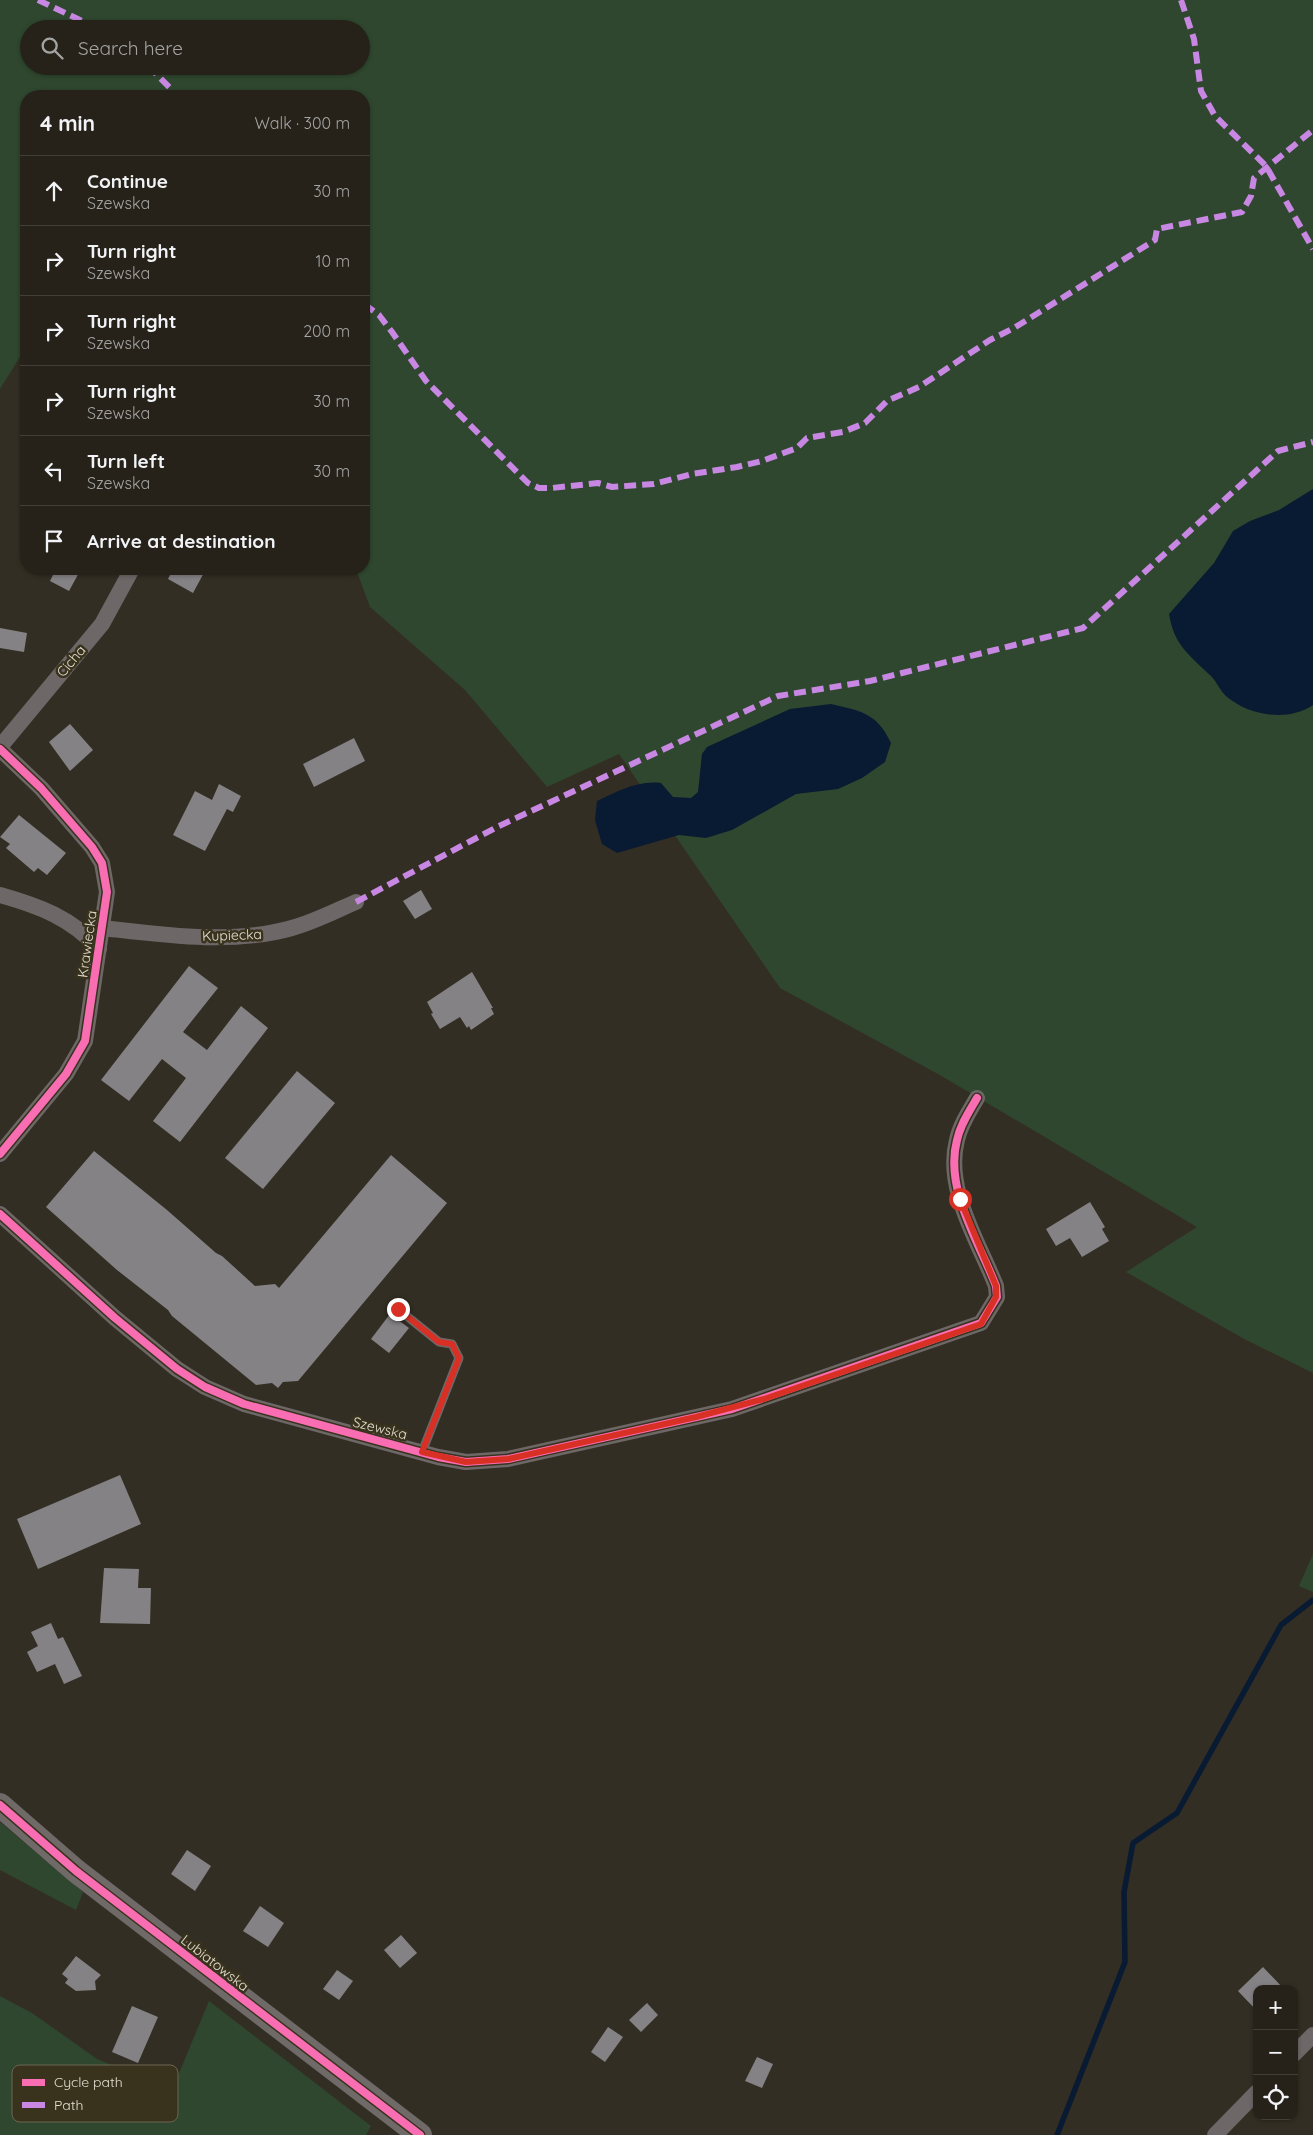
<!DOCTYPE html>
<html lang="en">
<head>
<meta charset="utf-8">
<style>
	body { margin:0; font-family:Quicksand,sans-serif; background:#322f27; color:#f1f3f6 }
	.controls { position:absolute; right:15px; bottom:15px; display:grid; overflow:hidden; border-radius:10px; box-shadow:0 1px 4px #0004 }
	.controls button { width:45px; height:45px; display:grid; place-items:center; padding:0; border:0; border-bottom:1px solid #423f39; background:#26221a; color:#f1f3f6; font:25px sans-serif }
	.stop { position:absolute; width:15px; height:15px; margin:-11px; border:4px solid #d93025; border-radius:50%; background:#fff }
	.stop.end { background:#d93025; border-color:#fff; box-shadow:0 1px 5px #0008 }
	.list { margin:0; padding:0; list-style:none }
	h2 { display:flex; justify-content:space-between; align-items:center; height:65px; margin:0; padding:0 20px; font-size:21px }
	h2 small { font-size:16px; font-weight:400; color:#a4a4a2 }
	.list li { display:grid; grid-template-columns:32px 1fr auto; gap:15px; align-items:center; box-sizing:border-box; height:70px; padding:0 20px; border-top:1px solid #423f39 }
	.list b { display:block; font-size:19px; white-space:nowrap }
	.list p { margin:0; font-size:16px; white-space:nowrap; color:#a4a4a2 }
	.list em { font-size:16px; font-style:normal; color:#a4a4a2 }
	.icon { flex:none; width:28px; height:28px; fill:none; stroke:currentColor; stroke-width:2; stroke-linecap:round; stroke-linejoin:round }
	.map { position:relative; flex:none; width:1313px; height:2135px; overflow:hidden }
	.search { position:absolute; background:#26221a; box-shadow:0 1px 4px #0004; left:20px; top:20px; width:350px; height:55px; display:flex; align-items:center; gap:12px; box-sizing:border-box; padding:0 18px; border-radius:28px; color:#a4a4a2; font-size:19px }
	.panel { position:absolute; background:#26221a; box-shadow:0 1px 4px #0004; left:20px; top:90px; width:350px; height:485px; border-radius:20px }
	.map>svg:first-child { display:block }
	.green { fill:#2f472e; fill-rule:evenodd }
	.water { fill:#091a33 }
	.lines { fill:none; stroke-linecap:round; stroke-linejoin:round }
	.stream { stroke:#091a33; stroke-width:5.5 }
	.building { fill:#848285 }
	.lane { stroke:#6d6867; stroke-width:9 }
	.street { stroke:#6d6867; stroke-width:16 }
	.secondary { stroke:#6f6a68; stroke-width:24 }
	.quiet { stroke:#c787e3; stroke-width:6; stroke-dasharray:12 6; stroke-linecap:butt }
	.cycleway-casing { stroke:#39321d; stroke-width:11 }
	.cycleway { stroke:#f96db3; stroke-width:8 }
	.route { stroke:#d93025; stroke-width:6 }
	.labels { text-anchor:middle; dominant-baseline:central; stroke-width:5; stroke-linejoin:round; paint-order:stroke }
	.street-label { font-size:14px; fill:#e2ded1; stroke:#39321d }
	.key { fill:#39321d; stroke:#6c6653; stroke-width:1 }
	.key-label { font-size:14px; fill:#e2ded1 }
</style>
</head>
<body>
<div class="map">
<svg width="1313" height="2135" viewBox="0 0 1313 2135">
	<rect width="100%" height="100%" fill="#332e23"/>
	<!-- green -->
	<g class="green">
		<path d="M0 0H1313V1373L1246 1340 1126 1272 1197 1227 938 1074 780 988 619 754 547 787 465 690 370 607 356 569H364V96H26V347L0 389ZM29 29H361V66H29Z"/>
		<path d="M1313 1554V1592L1299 1586Z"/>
		<path d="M0 1822 83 1892 76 1910 0 1870Z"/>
		<path d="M0 1996 32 2013 97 2059 172 2090 209 2001 371 2126 366 2135H0Z"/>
	</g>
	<!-- water -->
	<g class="water">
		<path d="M1313 489V705C1288 722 1250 716 1227 697 1220 691 1217 682 1211 676 1189 655 1174 645 1169 614L1214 563 1233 531 1250 521 1279 510Z"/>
		<path d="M831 704C861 711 877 713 891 743L885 762 862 778 838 789 796 794 732 830 706 838 679 835 617 853 602 844 595 820 597 801C618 791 638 780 661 783L673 797 691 798 698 792 702 754 707 747 790 709Z"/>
	</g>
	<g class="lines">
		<!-- stream -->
		<path class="stream" d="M1057 2135 1125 1962 1124 1892 1133 1843 1177 1813 1281 1625 1313 1600"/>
	</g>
	<!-- building -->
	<g class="building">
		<path d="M56 569H81L69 591 50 581Z"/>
		<path d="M173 569H206L193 593 168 579Z"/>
		<path d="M0 628 27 633 24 652 0 648Z"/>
		<path d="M70 724 93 750 70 771 49 742Z"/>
		<path d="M354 738 365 761 314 787 303 764Z"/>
		<path d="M219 784 241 796 233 812 227 809 205 851 173 835 195 791 212 800Z"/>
		<path d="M19 815 66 853 47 875 38 868 34 872 6 848 10 844 0 837Z"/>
		<path d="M421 890 432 909 415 919 403 901Z"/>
		<path d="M189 966 218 988 183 1032 207 1050 241 1006 268 1028 180 1142 153 1121 186 1078 162 1059 129 1101 101 1080Z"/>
		<path d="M472 972 493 1008H491L494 1014 471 1030 469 1026 467 1028 460 1017 440 1029 431 1014 433 1013 427 1002Z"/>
		<path d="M297 1071 335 1103 263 1189 225 1158Z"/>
		<path d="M94 1151 167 1210 216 1253 222 1256 255 1286 275 1284 279 1288 391 1155 447 1203 298 1381 283 1382 278 1388 272 1383 256 1385 172 1316 168 1310 117 1270 46 1207Z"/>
		<path d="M1090 1202 1105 1227 1102 1229 1109 1241 1082 1257 1070 1238 1056 1246 1046 1229Z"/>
		<path d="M390 1314 409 1328 389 1353 371 1339Z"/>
		<path d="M120 1475 141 1524 38 1569 17 1519Z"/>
		<path d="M104 1568 139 1569 138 1588H151L150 1624 100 1623Z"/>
		<path d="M51 1623 58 1639 63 1637 82 1676 64 1684 55 1664 37 1672 27 1652 38 1646 31 1632Z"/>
		<path d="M187 1850 211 1866 195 1891 171 1874Z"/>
		<path d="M260 1906 284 1923 268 1947 243 1931Z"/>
		<path d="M401 1935 417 1953 400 1968 384 1950Z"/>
		<path d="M76 1956 101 1975 95 1981 96 1990 76 1991 65 1983 68 1979 62 1974Z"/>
		<path d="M1263 1967 1284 1989H1257V2011L1238 1991Z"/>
		<path d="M337 1970 353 1981 339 2000 323 1989Z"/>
		<path d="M647 2003 658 2015 641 2032 629 2020Z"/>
		<path d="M132 2006 158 2017 138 2063 112 2052Z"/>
		<path d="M608 2027 623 2037 605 2062 591 2052Z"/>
		<path d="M757 2057 773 2064 762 2088 745 2081Z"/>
	</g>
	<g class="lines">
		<!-- lane -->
		<path class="lane" d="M398 1309 439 1342 452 1344 459 1358 422 1452"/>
		<!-- street -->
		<g class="street">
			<path d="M0 747 102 624 132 569"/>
			<path d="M0 749 41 788 92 847 102 863 107 892 85 1041 66 1074 0 1154"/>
			<path d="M0 895C39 906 72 918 99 949"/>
			<path d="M103 928C164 935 232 945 292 928 314 922 335 911 356 902"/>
			<path d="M0 1214 115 1318 177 1369 205 1387 244 1404 438 1457 466 1462 508 1459 732 1409 981 1323 997 1297 996 1286C979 1242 944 1189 957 1140 960 1125 969 1112 977 1098"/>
			<path d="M1294 2054 1313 2035"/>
			<path d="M1215 2135 1257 2092"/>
		</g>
		<!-- secondary -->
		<path class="secondary" d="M0 1805 76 1871 420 2135"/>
		<!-- quiet -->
		<g class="quiet">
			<path d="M38 0 99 29"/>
			<path d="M1181 0 1194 39 1201 91 1215 116 1266 166 1313 249"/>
			<path d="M148 66 172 90 176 96"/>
			<path d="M364 304 379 315 392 332 426 381 528 483 539 488H552L598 483 612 487 654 484 692 474 737 467 762 461 797 448 807 438 843 432 865 423 887 401 919 387 990 340 1014 328 1155 240 1157 229 1242 212 1251 196 1254 178 1313 130"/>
			<path d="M356 902 499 826 778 696 870 681 1083 628 1278 451 1313 442"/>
		</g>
		<!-- cycleway casing -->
		<g class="cycleway-casing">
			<g id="cycleway">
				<path d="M0 749 41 788 92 847 102 863 107 892 85 1041 66 1074 0 1154"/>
				<path d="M0 1214 115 1318 177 1369 205 1387 244 1404 438 1457 466 1462 508 1459 732 1409 981 1323 997 1297 996 1286C979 1242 944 1189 957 1140 960 1125 969 1112 977 1098"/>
				<path d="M0 1805 76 1871 420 2135"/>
			</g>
		</g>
		<!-- cycleway -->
		<use href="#cycleway" class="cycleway"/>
	</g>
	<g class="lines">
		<!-- route -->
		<path class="route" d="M398 1309 439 1342 452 1344 459 1358 422 1452 466 1462 508 1459 696 1417 764 1399 981 1324 996 1297V1286L960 1199"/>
	</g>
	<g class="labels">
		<!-- street labels -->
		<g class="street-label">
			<text transform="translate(71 661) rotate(-50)">Cicha</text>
			<text transform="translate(232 935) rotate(-2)">Kupiecka</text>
			<text transform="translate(87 944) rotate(-82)">Krawiecka</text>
			<text transform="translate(380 1428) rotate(14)">Szewska</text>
			<text transform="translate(215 1963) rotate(38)">Lubiatowska</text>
		</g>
	</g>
	<!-- legend -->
	<rect x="12" y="2065" width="166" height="57" rx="8" class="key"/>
	<rect x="22" y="2079" width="23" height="7" fill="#f96db3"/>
	<rect x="22" y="2102" width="23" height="6" fill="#c787e3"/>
	<g class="key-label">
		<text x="54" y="2087">Cycle path</text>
		<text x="54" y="2110">Path</text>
	</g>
</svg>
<div class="controls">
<button>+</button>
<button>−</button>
<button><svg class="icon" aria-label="locate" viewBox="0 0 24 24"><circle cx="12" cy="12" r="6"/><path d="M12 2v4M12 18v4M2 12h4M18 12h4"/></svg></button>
</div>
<div class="stop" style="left:960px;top:1199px"></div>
<div class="stop end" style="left:398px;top:1309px"></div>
<div class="search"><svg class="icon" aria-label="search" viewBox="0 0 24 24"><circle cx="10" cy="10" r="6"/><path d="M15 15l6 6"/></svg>Search here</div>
<section class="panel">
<h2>4 min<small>Walk · 300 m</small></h2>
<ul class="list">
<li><svg class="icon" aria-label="ahead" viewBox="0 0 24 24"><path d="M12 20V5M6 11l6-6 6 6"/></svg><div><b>Continue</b><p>Szewska</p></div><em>30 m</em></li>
<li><svg class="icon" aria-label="right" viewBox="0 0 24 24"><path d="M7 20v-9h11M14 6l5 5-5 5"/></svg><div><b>Turn right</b><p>Szewska</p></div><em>10 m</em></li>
<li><svg class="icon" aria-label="right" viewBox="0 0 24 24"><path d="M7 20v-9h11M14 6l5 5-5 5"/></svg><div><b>Turn right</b><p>Szewska</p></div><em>200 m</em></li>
<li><svg class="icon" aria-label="right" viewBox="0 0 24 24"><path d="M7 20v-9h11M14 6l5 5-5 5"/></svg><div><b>Turn right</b><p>Szewska</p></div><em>30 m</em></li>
<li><svg class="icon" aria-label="left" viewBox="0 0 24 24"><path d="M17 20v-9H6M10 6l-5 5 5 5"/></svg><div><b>Turn left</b><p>Szewska</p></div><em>30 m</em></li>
<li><svg class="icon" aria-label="arrive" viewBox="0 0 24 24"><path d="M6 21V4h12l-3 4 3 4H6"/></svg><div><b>Arrive at destination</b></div></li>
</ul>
</section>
</div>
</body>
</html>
